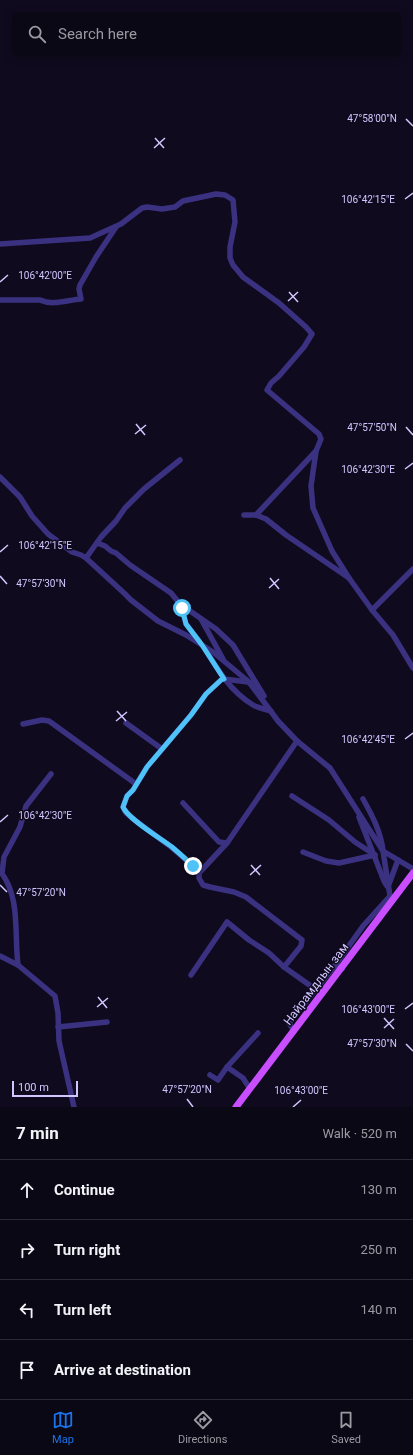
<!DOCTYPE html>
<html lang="en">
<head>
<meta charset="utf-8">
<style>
	body { margin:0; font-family:Roboto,sans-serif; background:#191623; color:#f1f3f6 }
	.scale { position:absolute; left:12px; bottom:10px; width:66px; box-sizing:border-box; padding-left:4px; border:2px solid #d1c7ff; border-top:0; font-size:11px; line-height:14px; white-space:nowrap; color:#d1c7ff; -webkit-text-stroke:3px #0f0a1e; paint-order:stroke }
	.stop { position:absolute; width:12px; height:12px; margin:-9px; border:3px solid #4fc3f7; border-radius:50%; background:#fff }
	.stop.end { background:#4fc3f7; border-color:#fff; box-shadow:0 1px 4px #0008 }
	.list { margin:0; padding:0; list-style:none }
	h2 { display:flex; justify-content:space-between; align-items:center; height:52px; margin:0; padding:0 16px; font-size:17px }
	h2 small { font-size:13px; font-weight:400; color:#9a9aa1 }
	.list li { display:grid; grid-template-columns:26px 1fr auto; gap:12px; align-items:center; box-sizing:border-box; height:60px; padding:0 16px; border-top:1px solid #2b2935 }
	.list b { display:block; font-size:15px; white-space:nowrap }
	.list em { font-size:13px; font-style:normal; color:#9a9aa1 }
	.icon { flex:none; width:22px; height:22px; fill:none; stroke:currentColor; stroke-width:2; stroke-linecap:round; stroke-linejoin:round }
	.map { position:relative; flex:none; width:413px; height:1107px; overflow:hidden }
	.search { position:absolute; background:#0b0816; box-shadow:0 2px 10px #0003; left:12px; right:12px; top:12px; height:44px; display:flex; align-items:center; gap:10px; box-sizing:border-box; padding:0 14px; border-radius:6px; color:#9a9aa1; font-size:15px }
	.sheet { height:292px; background:#0b0816 }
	nav { display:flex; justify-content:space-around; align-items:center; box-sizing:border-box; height:56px; border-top:1px solid #2b2935; background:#0b0816; font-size:11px; color:#9a9aa1 }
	nav a { display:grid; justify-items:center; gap:2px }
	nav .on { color:#1a73e8 }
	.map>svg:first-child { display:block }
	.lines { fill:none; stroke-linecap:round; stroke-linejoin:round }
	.minor { stroke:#3a3281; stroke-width:5.5 }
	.major { stroke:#c84eff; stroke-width:7 }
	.route { stroke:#4fc3f7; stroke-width:5 }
	.ticks { fill:none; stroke:#d1c7ff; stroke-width:1.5 }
	.labels { text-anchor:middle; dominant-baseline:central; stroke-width:3; stroke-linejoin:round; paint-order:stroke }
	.street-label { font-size:12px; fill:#d1c7ff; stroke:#0f0a1e }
	.ticks-label { font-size:10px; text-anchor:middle; fill:#d1c7ff; stroke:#0f0a1e; stroke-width:3; stroke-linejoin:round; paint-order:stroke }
</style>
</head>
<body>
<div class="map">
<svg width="413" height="1107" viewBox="0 0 413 1107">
	<rect width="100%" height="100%" fill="#0f0a1e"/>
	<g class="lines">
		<!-- minor -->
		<g class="minor">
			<path d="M0 244 90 238 121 224 142 208 147 207 162 209 175 207 183 201 216 194 225 195 233 200 235 222 230 247V258L233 265 243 277 279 303 306 327 312 334 304 347 279 376 271 383 267 390 319 434 321 439 316 451 311 486 313 508 332 551 349 578"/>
			<path d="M0 300H40C53 306 67 300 81 299L79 289 80 285 96 257 116 227"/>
			<path d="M0 477 20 497 32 516 48 534 72 552 81 555 86 558 124 593 131 600 158 621 186 635 213 652 249 682 278 721 297 741 330 768 383 851 390 896 392 901"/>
			<path d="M244 515H256L266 519 286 535 349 578 372 610 393 635 413 668"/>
			<path d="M256 515 316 451"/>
			<path d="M97 543 105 546 111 551 116 553 130 565 171 593 180 604 186 624 199 641"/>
			<path d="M86 558 101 537 116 521 125 508 144 489 180 460"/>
			<path d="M180 604 216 629 233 645 264 696"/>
			<path d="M372 610 413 569"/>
			<path d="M201 619 223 659"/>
			<path d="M204 647C217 669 230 691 253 705 258 708 265 709 271 711"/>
			<path d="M248 682 224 679 221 680 206 694 191 715 147 767 133 790 127 796 123 807 126 813 132 818 171 847 193 866 199 873V878L203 885 210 887 234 892 246 897 302 940 301 946 284 967"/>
			<path d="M126 723 162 749"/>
			<path d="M23 724 42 720 49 721 136 784"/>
			<path d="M292 796 329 820 355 842 375 855"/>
			<path d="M363 799C372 815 381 832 383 851L413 869"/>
			<path d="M183 803 219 842 227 843"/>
			<path d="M359 817 384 881 387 886"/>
			<path d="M303 852 326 861 339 863 375 855"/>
			<path d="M0 871C21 897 14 933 18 965L55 996 58 1013 59 1041 74 1107"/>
			<path d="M2 873 4 857 20 827 26 806 51 774"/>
			<path d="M199 873 227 843 297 741"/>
			<path d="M389 884 398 860"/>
			<path d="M0 956 18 965"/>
			<path d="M336 964 363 926 390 896"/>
			<path d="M191 975 227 922 249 940 269 953 284 967 315 989"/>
			<path d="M58 1027 107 1022"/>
			<path d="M294 1031 289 1023 336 964 342 969"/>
			<path d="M227 1067 243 1078 250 1089"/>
			<path d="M210 1075 218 1080 227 1067 258 1033"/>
		</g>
		<!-- major -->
		<path class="major" d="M236 1107 413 873"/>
	</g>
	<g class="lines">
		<!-- route -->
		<path class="route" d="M182 608 186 624 202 645 224 679 221 680 206 694 191 715 147 767 133 790 127 796 123 807C128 819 160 838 172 847 179 853 186 859 193 866"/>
	</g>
	<!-- ticks -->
	<path class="ticks" d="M406 119 413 126M155 138 164 148M154 148 165 138M405 199 413 193M0 282 8 275M289 292 298 302M288 301 298 292M136 424 145 435M406 427 413 435M135 434 146 425M405 469 413 463M0 552 8 545M0 576 7 584M270 578 279 589M269 588 279 579M117 711 126 721M116 721 127 712M405 739 413 733M0 822 8 815M251 865 260 875M250 875 261 865M0 885 7 892M98 997 107 1008M97 1007 108 998M405 1009 413 1003M384 1018 394 1029M384 1028 394 1019M406 1044 413 1051M187 1099 193 1107M293 1107 301 1100"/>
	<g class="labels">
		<!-- street labels -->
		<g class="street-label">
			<text transform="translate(316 984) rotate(-53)">Найрамдлын зам</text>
		</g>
	</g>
	<g class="ticks-label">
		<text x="372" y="122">47°58'00"N</text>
		<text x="368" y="203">106°42'15"E</text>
		<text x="45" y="279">106°42'00"E</text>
		<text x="372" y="431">47°57'50"N</text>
		<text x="368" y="473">106°42'30"E</text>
		<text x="45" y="549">106°42'15"E</text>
		<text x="41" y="587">47°57'30"N</text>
		<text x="368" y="743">106°42'45"E</text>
		<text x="45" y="819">106°42'30"E</text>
		<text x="41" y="896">47°57'20"N</text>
		<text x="368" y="1013">106°43'00"E</text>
		<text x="372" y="1047">47°57'30"N</text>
		<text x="187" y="1093">47°57'20"N</text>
		<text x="301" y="1094">106°43'00"E</text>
	</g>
</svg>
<div class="scale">100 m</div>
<div class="stop" style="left:182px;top:608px"></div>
<div class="stop end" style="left:193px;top:866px"></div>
<div class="search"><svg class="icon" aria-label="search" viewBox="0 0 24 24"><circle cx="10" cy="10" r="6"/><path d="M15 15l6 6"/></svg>Search here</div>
</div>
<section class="sheet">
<h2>7 min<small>Walk · 520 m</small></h2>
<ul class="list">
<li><svg class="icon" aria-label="ahead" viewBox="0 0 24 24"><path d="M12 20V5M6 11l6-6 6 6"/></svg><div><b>Continue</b></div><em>130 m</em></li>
<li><svg class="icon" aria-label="right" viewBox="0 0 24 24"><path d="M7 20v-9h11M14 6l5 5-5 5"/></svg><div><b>Turn right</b></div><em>250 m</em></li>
<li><svg class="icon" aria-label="left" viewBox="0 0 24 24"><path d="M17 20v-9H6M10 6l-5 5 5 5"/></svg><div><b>Turn left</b></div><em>140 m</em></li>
<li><svg class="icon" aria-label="arrive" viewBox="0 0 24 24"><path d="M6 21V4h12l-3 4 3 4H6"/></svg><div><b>Arrive at destination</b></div></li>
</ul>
</section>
<nav>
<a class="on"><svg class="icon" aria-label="map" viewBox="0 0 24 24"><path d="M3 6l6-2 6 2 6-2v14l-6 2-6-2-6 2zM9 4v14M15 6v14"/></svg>Map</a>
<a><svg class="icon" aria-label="directions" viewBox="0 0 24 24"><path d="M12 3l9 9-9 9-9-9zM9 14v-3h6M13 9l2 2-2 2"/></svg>Directions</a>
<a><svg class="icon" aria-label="saved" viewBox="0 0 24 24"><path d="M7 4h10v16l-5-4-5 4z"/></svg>Saved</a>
</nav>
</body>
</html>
